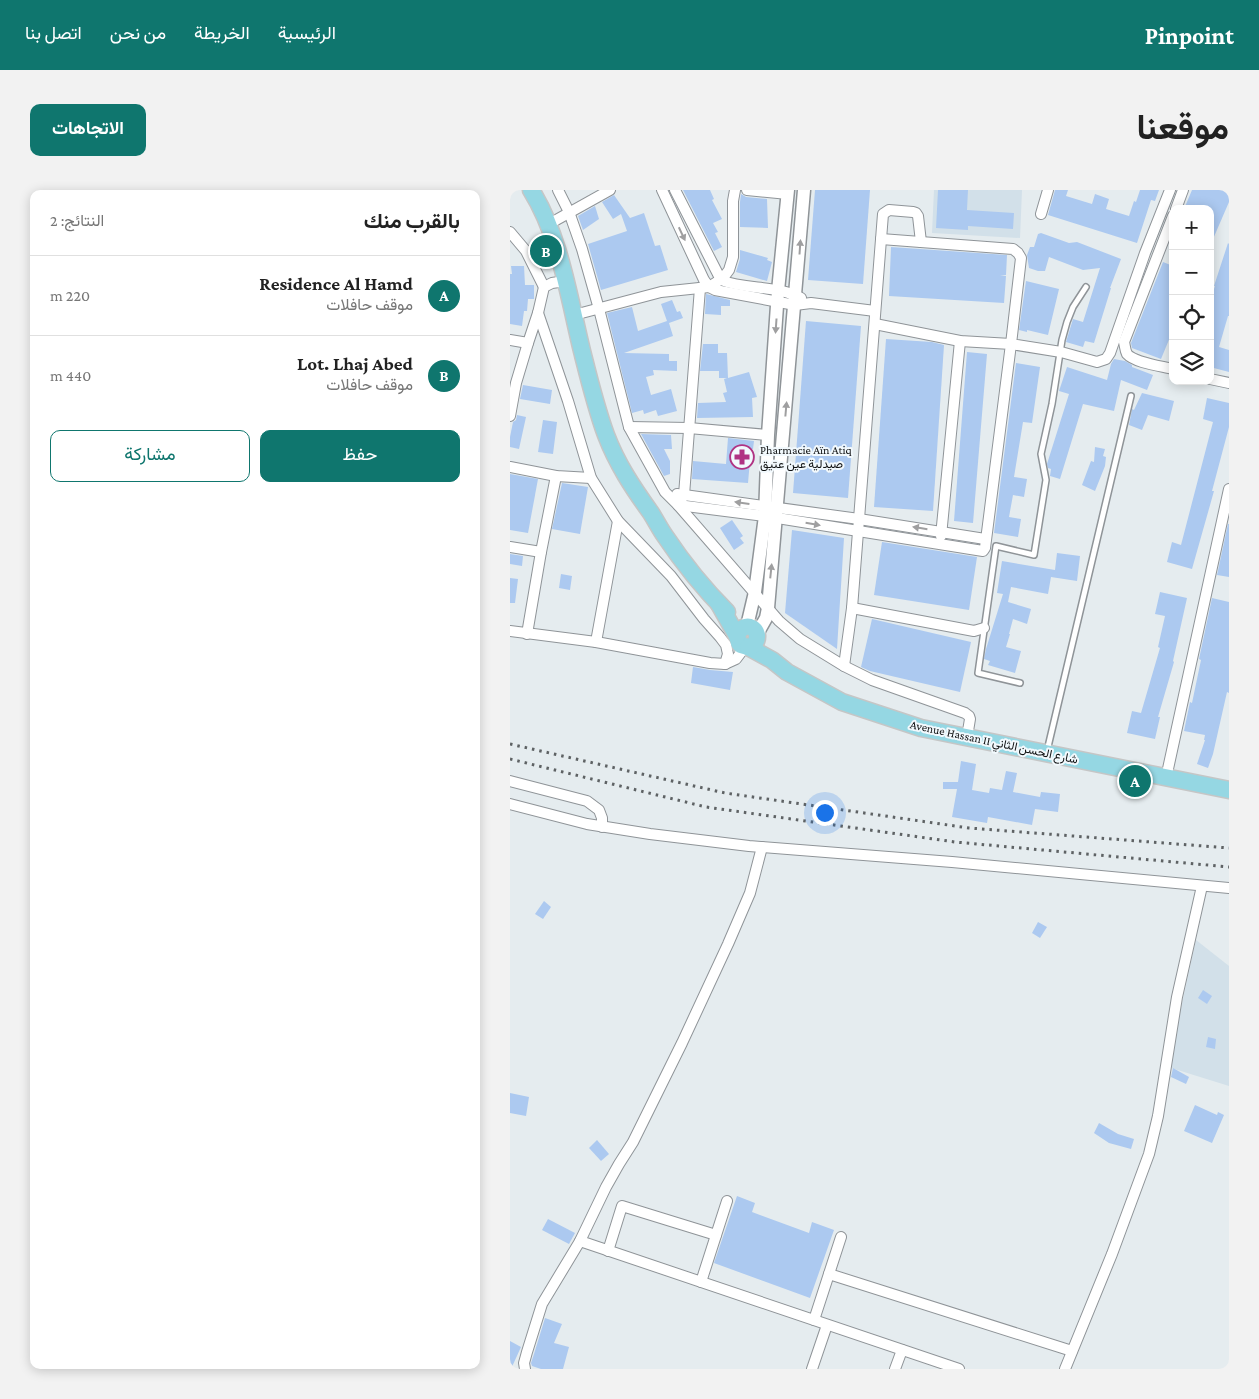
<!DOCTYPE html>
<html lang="ar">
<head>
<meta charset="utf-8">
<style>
	body { margin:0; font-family:"Crimson Pro",Vazirmatn,serif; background:#f2f2f2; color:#222; direction:rtl }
	.controls { position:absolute; right:15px; top:15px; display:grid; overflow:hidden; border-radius:10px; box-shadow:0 2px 12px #0003 }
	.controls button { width:45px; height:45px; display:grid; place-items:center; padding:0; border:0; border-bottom:1px solid #e0e0e0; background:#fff; color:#222; font:25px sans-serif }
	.you { position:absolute; left:314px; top:622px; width:18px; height:18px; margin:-12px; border:4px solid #fff; border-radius:50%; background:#1a73e8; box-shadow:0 0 0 8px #1a73e833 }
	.badge { display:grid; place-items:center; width:32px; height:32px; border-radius:50%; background:#0f766e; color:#fff; font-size:16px; font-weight:700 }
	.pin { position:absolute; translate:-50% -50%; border:2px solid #fff; box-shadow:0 1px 5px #0006 }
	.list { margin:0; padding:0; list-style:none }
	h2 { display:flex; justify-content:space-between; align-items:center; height:65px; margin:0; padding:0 20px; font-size:21px }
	h2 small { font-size:16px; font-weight:400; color:#767676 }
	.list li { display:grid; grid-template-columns:32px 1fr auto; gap:15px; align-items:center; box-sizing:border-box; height:80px; padding:0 20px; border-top:1px solid #e0e0e0 }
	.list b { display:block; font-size:19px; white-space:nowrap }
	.list p { margin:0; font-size:16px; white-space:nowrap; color:#767676 }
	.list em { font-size:16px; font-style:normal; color:#767676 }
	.actions { display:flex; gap:10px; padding:15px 20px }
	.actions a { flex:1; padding:11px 0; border:1px solid #0f766e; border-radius:10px; text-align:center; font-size:18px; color:#0f766e }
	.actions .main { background:#0f766e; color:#fff }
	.icon { flex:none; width:28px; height:28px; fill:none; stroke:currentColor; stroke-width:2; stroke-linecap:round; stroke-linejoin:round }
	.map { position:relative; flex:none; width:719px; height:1179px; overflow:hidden; direction:ltr; border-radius:10px }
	header { display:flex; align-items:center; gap:30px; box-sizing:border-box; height:70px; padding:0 25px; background:#0f766e; color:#fff }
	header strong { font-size:24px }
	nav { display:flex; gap:28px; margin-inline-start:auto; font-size:18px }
	.intro { display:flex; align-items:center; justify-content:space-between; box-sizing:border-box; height:120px; padding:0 30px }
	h1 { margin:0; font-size:35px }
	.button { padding:12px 22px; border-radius:10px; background:#0f766e; color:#fff; font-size:18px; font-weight:700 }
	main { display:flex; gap:30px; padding:0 30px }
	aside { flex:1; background:#fff; border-radius:10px; box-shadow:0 2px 12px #0003 }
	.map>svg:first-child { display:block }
	.built { fill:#d2e0e9 }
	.building { fill:#acc9f0 }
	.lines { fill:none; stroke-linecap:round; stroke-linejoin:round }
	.service-casing { stroke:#8f9498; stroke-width:8 }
	.minor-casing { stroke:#8f9498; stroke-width:12 }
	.tertiary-casing { stroke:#8f9498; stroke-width:15 }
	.primary-casing { stroke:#c5c6c6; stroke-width:19 }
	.service { stroke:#fff; stroke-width:5 }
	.minor { stroke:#fff; stroke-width:10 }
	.tertiary { stroke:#fff; stroke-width:12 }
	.primary { stroke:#95d7e3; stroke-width:16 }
	.rail { stroke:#5e6264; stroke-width:3; stroke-dasharray:2.5 5; stroke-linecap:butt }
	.oneway { fill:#9f9fa0 }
	.labels { text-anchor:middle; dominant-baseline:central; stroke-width:4; stroke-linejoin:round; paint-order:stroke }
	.poi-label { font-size:12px; fill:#0e1011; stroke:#f2f9fd; text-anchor:start }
	.street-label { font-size:12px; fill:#0e1011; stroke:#f2f9fd }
</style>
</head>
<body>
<header>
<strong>Pinpoint</strong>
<nav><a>الرئيسية</a><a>الخريطة</a><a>من نحن</a><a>اتصل بنا</a></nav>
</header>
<div class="intro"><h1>موقعنا</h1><a class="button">الاتجاهات</a></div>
<main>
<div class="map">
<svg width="719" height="1179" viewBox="0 0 719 1179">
	<rect width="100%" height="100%" fill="#e5ecef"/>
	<!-- built -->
	<g class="built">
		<path d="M424 0H512L510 48 422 43Z"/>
		<path d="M686 750 719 776V896L658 877Z"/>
	</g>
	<!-- building -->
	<g class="building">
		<path d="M173 0H200L204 9 202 10 212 29 203 33 208 42 205 43 212 57 204 61Z"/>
		<path d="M305 0H360L353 94 298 90Z"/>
		<path d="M428 0H458L457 20 504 23 503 39 458 36V40L426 38Z"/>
		<path d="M545 0H558L556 6 582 14 585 4 599 9 596 19 619 26 624 11 626 12 630 0H649L645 11 641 10 627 53 538 25Z"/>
		<path d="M682 0H719V12L700 56V19H674Z"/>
		<path d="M231 4 236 7 257 9 258 38 230 37V12Z"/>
		<path d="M104 5 120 28 134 23 145 56 150 55 158 80 91 100 78 54 117 41 111 24 103 29 92 12Z"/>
		<path d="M85 16 89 29 73 40 68 26Z"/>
		<path d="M531 43 559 53 567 52 611 69 600 98H601L584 153 575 151 573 157 556 152 563 129 573 132 590 78 573 80 539 67 535 81H528L519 78 517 65 520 57H524L528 44Z"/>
		<path d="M718 53 719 54V126H718L709 157 719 160V182L700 177V111L705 96H704Z"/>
		<path d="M381 57 497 65 496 85H490L496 86 494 113 379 106Z"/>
		<path d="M230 60 258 68 257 70 262 72 257 91 226 82 230 69Z"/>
		<path d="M653 72 663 76V140L651 169 622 158 621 153Z"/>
		<path d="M1 76H14L15 95H24V109H18L17 121H14L12 136 0 134V84H2Z"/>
		<path d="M516 91 549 99 538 145 517 140V142L509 140Z"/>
		<path d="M196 104 220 110V116H211V125L195 124Z"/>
		<path d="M162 110 167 122 170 121 173 128 159 133 163 146 114 163 159 164V171H167V181L143 180 144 185 136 187 141 205 161 199 167 221 148 226 146 220 134 224 133 220 122 223 97 123 122 117 128 141 157 131 151 114Z"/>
		<path d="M296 131 351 136 338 308 283 303Z"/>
		<path d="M376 149 422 152 434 155 423 321 364 317Z"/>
		<path d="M193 154H208V163H217L218 188 239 182 247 207 242 208 243 227 187 228 188 213 216 212 213 203 217 202 214 189 217 188H209V181H190Z"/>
		<path d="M457 162 477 164 463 333 444 331Z"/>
		<path d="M604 169 615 171 622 175V177L643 185 637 200 611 190 604 221 573 214 550 289 540 286 541 279 538 278 537 274 559 204 549 201 557 177 597 190 601 174Z"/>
		<path d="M506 173 530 177 522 233 513 232 504 287 517 289 514 307 503 305 499 327 511 329 508 347 484 343Z"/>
		<path d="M13 195 42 200 40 214 10 209Z"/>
		<path d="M632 203 664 211 659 231 638 225 632 240 619 235 622 219 624 220Z"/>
		<path d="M697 208 719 213V237L702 301H704L682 379 657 372 662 352 671 355 703 232 693 229Z"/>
		<path d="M7 225 16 227 9 259 0 257V247L3 232 6 230Z"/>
		<path d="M33 230 47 232 43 264 28 262Z"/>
		<path d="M131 244 161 245 162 259H154L160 271V284L154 286Z"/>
		<path d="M218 248 244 251 243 259H241L238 293 182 289 183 271 216 274Z"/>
		<path d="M585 257 595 259 593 266 596 267 595 276 585 301 572 295 581 271 584 272Z"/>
		<path d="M0 284 28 289 18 343 0 340Z"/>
		<path d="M52 293 78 297 70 344 42 339Z"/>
		<path d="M222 330 233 346 230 348 234 353 224 360 210 338Z"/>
		<path d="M718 334H719V387L707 385Z"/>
		<path d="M282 340 334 348 327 459 275 423Z"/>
		<path d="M372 352 467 367 459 420 364 405Z"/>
		<path d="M547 363 570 366 567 391 541 387 538 404 501 397 498 412 521 419 517 434 503 429 499 444H500L496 457 511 461 505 483 478 475 480 471 474 469 476 459 493 404 487 403 492 371 545 380Z"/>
		<path d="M0 364 13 366 12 376 0 374Z"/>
		<path d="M51 384 62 386 60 400 49 398Z"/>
		<path d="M0 388 8 389 5 413H0Z"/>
		<path d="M650 402 677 408 663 471 664 472 648 527H650L645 549 617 543 622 521 631 523 650 458 648 457 655 426 645 424Z"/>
		<path d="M702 408 719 412V503L717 502 703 564 698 578 687 574 695 550H694L695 545 674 541 680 512 682 513 691 470 689 469Z"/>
		<path d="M362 429 461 452 450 502 360 481 351 477Z"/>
		<path d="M183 477 200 480 223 482 220 500 181 493Z"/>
		<path d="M451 571 466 574 462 600 479 603 480 598 492 600 496 581 507 583 503 602 530 607 531 602 550 604 548 622 525 619 522 635 478 627 477 633 442 627 447 599H433V592H448Z"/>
		<path d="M34 711 41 717 33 729 25 724Z"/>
		<path d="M528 732 537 737 530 748 522 743Z"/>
		<path d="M693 800 702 806 697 814 688 808Z"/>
		<path d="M698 847 706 849 705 859 696 857Z"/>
		<path d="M663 878 679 887 676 894 661 887Z"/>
		<path d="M0 903 19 907 16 926 0 923Z"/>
		<path d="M685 915 707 925 708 922 714 925 702 953 674 941Z"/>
		<path d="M589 933 608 944 624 949 621 959 599 953 584 943Z"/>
		<path d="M87 950 99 964 91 971 79 958Z"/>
		<path d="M227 1006 245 1013 242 1022 299 1043 302 1032 324 1040 300 1108 204 1073Z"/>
		<path d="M38 1029 65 1043 59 1054 32 1040Z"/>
		<path d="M35 1128 52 1134 44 1153 59 1157 53 1179H31L22 1176 21 1173 24 1164Z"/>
		<path d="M0 1151 11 1157 1 1179H0Z"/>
	</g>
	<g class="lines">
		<!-- service casing -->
		<g class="service-casing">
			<g id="service">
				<path d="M510 493 468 483 486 356 524 365 536 290 531 264 542 214 552 150 557 132 563 117 576 97"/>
				<path d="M537 561 621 206"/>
			</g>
		</g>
		<!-- minor casing -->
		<g class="minor-casing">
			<g id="minor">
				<path d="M48 0 59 22 72 59 89 119 119 237 155 302 168 315 269 431 290 449 334 476 362 490 455 523 459 526 460 529 457 547"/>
				<path d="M152 0 194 90 199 97 205 100 285 115 301 113 365 121"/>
				<path d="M165 0 211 90C235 100 267 95 291 108"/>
				<path d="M237 0 278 4"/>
				<path d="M666 19 673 0"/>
				<path d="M531 24 538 0"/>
				<path d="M663 26 614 152C615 156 615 160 617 164 625 173 651 176 663 179"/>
				<path d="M39 34 100 0"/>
				<path d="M0 42 16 61 34 97"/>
				<path d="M371 49 503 59 508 63 511 68 501 154 551 162 587 172 596 169 600 163 635 63 660 0"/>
				<path d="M190 98 174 305 168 315 255 326 473 361 475 358 501 154 450 151 365 134"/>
				<path d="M64 125 151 102 199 97 213 88 219 80 223 67V11L225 0"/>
				<path d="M0 150 18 153"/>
				<path d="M700 189 719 193"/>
				<path d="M0 226 6 193 18 153 28 123 34 97 42 93 55 91"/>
				<path d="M119 237 179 238 258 245"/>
				<path d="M0 277 46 286 81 288"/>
				<path d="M167 304 349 329 475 349"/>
				<path d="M431 346 450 151"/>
				<path d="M0 357 31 362"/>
				<path d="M342 418 464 441 474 438"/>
				<path d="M0 441 86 452 200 473 215 474 218 464 216 455 210 447 194 429 161 386 108 331 81 288 58 211 28 123"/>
				<path d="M17 444 31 362 46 286"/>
				<path d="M86 452 108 331"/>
				<path d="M215 474 226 469 235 457"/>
				<path d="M334 476 342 418 373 24 379 20 403 22 406 23 408 26 411 52"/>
				<path d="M656 588 719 299"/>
				<path d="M0 591 77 611 89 620 92 628V637"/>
				<path d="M0 614 77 634 140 644 239 656 442 672 719 698"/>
				<path d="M70 1051 449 1179"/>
				<path d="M98 1061 112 1016 206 1045"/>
				<path d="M319 1084 562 1161"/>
				<path d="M191 1092 217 1011"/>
				<path d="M304 1130 331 1047"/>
				<path d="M15 1179 14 1173 17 1162 32 1114 70 1051 96 997 109 974 123 952 172 853 218 754 240 703 252 657"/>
				<path d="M302 1179 317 1135"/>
				<path d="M385 1179 392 1160"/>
				<path d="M555 1179 602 1064 639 964 648 926 667 807 692 696"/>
			</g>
		</g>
		<!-- tertiary casing -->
		<g class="tertiary-casing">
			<g id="tertiary">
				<path d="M237 436 245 402 255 326 258 245 268 101 278 0"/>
				<path d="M247 444 256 428 258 418 294 0"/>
			</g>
		</g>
		<!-- primary casing -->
		<g class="primary-casing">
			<g id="primary">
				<path d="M21 0C50 46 59 108 72 161 79 189 86 218 96 245 107 274 123 298 141 323 146 331 150 339 155 346 173 373 194 399 217 422"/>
				<path d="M209 414 227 446 229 453 231 455 238 457 262 470 277 482 332 512 411 538 719 600"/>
				<path d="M227 446C233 428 255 439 244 455L238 457"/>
			</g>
		</g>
		<!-- service -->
		<use href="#service" class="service"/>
		<!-- minor -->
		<use href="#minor" class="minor"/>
		<!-- tertiary -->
		<use href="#tertiary" class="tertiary"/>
		<!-- primary -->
		<use href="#primary" class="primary"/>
		<!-- rail -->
		<g class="rail">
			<path d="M0 554 215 603 459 638 719 658"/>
			<path d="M0 569 196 617 445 652 719 677"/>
		</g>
	</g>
	<!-- one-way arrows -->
	<defs><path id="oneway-solid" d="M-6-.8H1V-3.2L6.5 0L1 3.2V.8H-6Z" transform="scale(1.25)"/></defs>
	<g class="oneway">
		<use href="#oneway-solid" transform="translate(172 44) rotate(65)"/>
		<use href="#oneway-solid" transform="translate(290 57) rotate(-86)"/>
		<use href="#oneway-solid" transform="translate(266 136) rotate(94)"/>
		<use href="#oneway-solid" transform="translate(276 219) rotate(-85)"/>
		<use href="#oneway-solid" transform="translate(232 313) rotate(-172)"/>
		<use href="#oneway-solid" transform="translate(303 334) rotate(10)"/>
		<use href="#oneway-solid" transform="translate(410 338) rotate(-171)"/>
		<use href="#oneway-solid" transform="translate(261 381) rotate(-84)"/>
	</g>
	<!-- icons -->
	<defs>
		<g id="pharmacy-ring" transform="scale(1.25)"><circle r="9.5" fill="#f2f9fd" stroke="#b03383" stroke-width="1.5"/><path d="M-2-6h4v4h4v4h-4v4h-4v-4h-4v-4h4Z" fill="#b03383"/></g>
	</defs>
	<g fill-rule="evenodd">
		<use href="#pharmacy-ring" x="232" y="267"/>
	</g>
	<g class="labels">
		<!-- poi labels -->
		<g class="poi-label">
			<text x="250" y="260">Pharmacie Aïn Atiq<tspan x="250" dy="14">صيدلية عين عتيق</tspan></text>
		</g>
		<!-- street labels -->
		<g class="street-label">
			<text transform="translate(484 552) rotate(12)">Avenue Hassan II شارع الحسن الثاني</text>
		</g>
	</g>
</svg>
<div class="controls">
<button>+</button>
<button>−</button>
<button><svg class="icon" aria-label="locate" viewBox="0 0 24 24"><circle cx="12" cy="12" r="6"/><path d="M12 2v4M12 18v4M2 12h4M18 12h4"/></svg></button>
<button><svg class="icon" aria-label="layers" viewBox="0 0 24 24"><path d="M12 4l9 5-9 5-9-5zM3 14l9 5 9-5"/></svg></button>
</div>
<div class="you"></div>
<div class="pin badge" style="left:625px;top:591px">A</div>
<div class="pin badge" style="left:36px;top:61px">B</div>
</div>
<aside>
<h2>بالقرب منك<small>النتائج: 2</small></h2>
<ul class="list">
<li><span class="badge">A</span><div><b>Residence Al Hamd</b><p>موقف حافلات</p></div><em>220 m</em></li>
<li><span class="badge">B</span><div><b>Lot. Lhaj Abed</b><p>موقف حافلات</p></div><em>440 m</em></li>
</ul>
<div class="actions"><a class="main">حفظ</a><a>مشاركة</a></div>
</aside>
</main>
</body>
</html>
